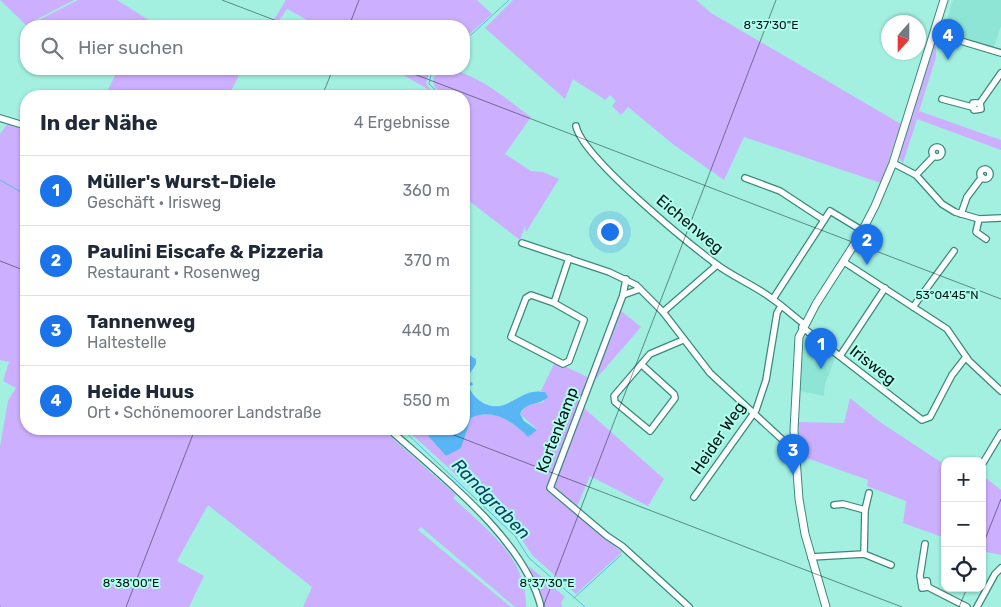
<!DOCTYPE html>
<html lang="de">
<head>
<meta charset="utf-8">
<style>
	body { margin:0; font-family:Rubik,sans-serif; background:#f2f2f3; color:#1f2937 }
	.controls { position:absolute; right:15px; bottom:15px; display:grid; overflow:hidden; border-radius:10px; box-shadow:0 1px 4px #0004 }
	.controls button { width:45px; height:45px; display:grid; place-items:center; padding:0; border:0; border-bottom:1px solid #e0e1e3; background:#fff; color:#1f2937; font:25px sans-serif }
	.compass { position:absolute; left:881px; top:15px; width:45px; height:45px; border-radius:50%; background:#fff; box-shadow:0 1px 4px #0004; rotate:201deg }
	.you { position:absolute; left:609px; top:231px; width:18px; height:18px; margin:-12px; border:4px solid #fff; border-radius:50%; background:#1a73e8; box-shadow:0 0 0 8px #1a73e833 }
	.badge { display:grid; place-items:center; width:32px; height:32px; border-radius:50%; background:#1a73e8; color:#fff; font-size:16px; font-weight:700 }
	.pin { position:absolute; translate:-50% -41px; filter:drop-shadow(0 1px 2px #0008) }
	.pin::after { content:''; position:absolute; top:26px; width:18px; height:15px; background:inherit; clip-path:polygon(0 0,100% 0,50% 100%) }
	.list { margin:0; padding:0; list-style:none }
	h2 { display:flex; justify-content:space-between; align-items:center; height:65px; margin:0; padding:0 20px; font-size:21px }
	h2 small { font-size:16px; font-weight:400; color:#747a83 }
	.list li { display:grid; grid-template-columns:32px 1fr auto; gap:15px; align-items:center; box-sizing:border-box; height:70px; padding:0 20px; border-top:1px solid #e0e1e3 }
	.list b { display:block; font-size:19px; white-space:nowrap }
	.list p { margin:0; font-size:16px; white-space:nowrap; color:#747a83 }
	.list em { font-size:16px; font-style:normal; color:#747a83 }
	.icon { flex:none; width:28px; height:28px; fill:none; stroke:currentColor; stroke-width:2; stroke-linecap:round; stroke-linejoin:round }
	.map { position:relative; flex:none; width:1001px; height:607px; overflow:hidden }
	.search { position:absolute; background:#fff; box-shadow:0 1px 4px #0004; left:20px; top:20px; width:450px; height:55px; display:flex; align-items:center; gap:12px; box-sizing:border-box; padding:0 18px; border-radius:20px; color:#747a83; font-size:19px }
	.panel { position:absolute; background:#fff; box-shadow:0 1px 4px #0004; left:20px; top:90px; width:450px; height:345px; border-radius:20px }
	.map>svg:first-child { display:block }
	.built { fill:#8ee5d5 }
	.green { fill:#cdafff }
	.water { fill:#59b6f4 }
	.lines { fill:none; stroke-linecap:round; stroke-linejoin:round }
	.stream { stroke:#59b6f4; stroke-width:1 }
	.minor-casing { stroke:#3b897c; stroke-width:8 }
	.tertiary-casing { stroke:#3b897c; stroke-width:9 }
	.minor { stroke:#fff; stroke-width:5.5 }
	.tertiary { stroke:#fff; stroke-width:7 }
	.ticks { fill:none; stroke:#001410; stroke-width:1; stroke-opacity:0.45 }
	.labels { text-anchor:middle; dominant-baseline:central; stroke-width:4; stroke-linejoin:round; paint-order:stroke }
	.street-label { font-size:16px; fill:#001410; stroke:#b0feee }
	.water-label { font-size:18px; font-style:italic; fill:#0f4262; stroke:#b0feee }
	.ticks-label { font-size:12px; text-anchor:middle; fill:#001410; stroke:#b0feee; stroke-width:4; stroke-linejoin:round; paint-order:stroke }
</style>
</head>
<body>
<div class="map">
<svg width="1001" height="607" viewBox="0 0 1001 607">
	<rect width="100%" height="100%" fill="#a3f0e1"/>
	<!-- built -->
	<g class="built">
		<path d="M953 0H1001V26L994 47 944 31Z"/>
		<path d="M805 334 836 356 825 384 824 396 799 391Z"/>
	</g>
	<!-- green -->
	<g class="green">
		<path d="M0 0H74L26 25Z"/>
		<path d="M78 0H117L158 26H27Z"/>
		<path d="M286 0H477L492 14 464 39V26H318L287 9 275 26H270Z"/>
		<path d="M513 0H696L711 13 901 124 881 183 744 137 724 180 674 145 628 107 621 115 612 106 616 101 610 95 605 100C595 92 583 87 573 79L565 99 485 28Z"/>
		<path d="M933 44 936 47V57L919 111 1001 140V150L917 119 903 163 898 156Z"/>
		<path d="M118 69H231L238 73V78L228 96H105Z"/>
		<path d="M393 69H434L429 74 426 83 431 91Z"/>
		<path d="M442 69C472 69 508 100 531 117L505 154 531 171 543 172 559 179 526 232 525 226 520 240 464 197V96H445L434 86 433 78Z"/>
		<path d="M8 123 26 129V429H382L456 495 453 498C486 529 527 557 526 607H515L421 527 418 530 511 607H303L312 587 208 505 177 561 204 576 189 607H0V446L8 401 16 388 3 381 9 362 0 360V134Z"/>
		<path d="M620 310 641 327 595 380 584 408 664 479 648 506 590 476 576 509 559 491H547L622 552 576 594 533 556 514 528 406 429H422L446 456 468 427 471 418C492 407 514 422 528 437L537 429 520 414 527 405 544 402 545 392 541 391 555 362 592 379Z"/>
		<path d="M850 398 880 422 945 465V538L903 523 906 501 867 486 868 480 801 456 798 422 844 423Z"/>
		<path d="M982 475 1001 490V555L982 551Z"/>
		<path d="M530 567 565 597 561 602 562 607H543L537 583 528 568Z"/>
	</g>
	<!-- water -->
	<path class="water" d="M464 352 476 359V364L467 378 468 383 472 382 473 385 469 386C473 400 490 410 504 405 519 399 527 389 545 392L548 397C539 406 526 401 520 414L524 421 537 430 528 437C514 422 492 407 471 418L461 448 446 456 422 429H464Z"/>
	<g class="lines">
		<!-- stream -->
		<g class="stream">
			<path d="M471 35 509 0"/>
			<path d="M464 43 468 39"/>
			<path d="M437 69 431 75 429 84 442 96"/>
			<path d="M0 180 21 192 26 191"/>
			<path d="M402 429 515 536 529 558 585 607"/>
			<path d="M574 598 621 555"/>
		</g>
		<!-- minor casing -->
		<g class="minor-casing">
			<g id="minor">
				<path d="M934 33 1001 53"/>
				<path d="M942 99 972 107"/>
				<path d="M980 103H973L974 110 981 109 980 103 1001 73"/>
				<path d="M0 118 26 126"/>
				<path d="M576 126C582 157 688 243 716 264 733 277 754 285 771 298 783 306 793 316 804 324"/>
				<circle cx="937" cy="152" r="5"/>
				<path d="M893 163 916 175 942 204 955 212 979 219 1001 218"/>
				<circle cx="985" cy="174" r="5"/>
				<path d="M916 175 934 156"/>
				<path d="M745 178 780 191 824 220"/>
				<path d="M961 214 967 197 982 177"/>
				<path d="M979 219 976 232 986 239"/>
				<path d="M522 243 609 272 636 285 663 312 710 373 786 443 794 446"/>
				<path d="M844 262 947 329 969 361 1001 391"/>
				<path d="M626 279 623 295 550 488 607 536 622 546 689 607"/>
				<path d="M623 295 640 289"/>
				<path d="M773 299 830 211 863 231"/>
				<path d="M554 303 584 320 569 361 563 364 511 337 526 298 531 295 554 303 569 258"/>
				<path d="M913 307 954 251"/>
				<path d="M663 312 717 265"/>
				<path d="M802 327 922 420 930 417 952 375 966 357"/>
				<path d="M840 356 885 288"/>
				<path d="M642 365 674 394 675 398 650 431 615 402 614 396 650 354 683 340"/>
				<path d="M389 429C440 475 524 539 541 607"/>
				<path d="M983 463 1001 433"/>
				<path d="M694 497 756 410 766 380 777 313 781 306"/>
				<path d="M834 505 843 504 865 510"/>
				<path d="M864 554 865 510 869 493"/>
				<path d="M811 557 864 554 891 565"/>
				<path d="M921 581 920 576 925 544"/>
				<path d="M928 587 927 581 921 582 922 588 928 587 967 607"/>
				<path d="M977 607 995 574 1001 568"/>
			</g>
		</g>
		<!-- tertiary casing -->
		<g class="tertiary-casing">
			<path id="tertiary" d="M826 607 805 534 799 499 794 430 799 337 816 304 859 237 875 206 893 163 944 0"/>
		</g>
		<!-- minor -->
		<use href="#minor" class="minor"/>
		<!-- tertiary -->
		<use href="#tertiary" class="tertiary"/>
	</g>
	<!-- ticks -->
	<path class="ticks" d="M222 0 290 26M349 26 359 0M401 69 1001 299M322 96 333 69M0 261 26 271M438 429 902 607M982 547 1001 499M0 607H1M126 607 195 429M543 607 776 0M959 607 967 588"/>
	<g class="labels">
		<!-- street labels -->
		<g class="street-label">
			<text transform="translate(690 224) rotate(40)">Eichenweg</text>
			<text transform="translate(873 365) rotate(38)">Irisweg</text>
			<text transform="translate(557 430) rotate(-69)">Kortenkamp</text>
			<text transform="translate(718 438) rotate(-56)">Heider Weg</text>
		</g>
		<!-- water labels -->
		<g class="water-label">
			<text transform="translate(491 499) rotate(46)">Randgraben</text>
		</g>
	</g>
	<g class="ticks-label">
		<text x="771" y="29">8°37'30"E</text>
		<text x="947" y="299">53°04'45"N</text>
		<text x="131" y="587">8°38'00"E</text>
		<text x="547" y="587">8°37'30"E</text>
	</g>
</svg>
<div class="controls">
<button>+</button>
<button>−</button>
<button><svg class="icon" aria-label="locate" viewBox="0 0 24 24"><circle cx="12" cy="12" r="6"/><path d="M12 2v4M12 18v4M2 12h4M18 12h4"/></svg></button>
</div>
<svg class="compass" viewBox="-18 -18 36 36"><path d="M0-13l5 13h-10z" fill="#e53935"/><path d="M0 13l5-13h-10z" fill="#747a83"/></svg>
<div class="you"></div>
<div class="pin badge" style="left:821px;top:369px">1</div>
<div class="pin badge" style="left:867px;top:265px">2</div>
<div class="pin badge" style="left:793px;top:475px">3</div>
<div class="pin badge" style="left:948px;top:60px">4</div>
<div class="search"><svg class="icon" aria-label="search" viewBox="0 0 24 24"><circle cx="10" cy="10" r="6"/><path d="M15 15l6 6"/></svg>Hier suchen</div>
<section class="panel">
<h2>In der Nähe<small>4 Ergebnisse</small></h2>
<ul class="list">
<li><span class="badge">1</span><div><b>Müller's Wurst-Diele</b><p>Geschäft · Irisweg</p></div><em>360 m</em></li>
<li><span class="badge">2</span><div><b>Paulini Eiscafe &amp; Pizzeria</b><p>Restaurant · Rosenweg</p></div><em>370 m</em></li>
<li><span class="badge">3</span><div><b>Tannenweg</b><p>Haltestelle</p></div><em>440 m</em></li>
<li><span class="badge">4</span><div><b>Heide Huus</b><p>Ort · Schönemoorer Landstraße</p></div><em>550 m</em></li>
</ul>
</section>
</div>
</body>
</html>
